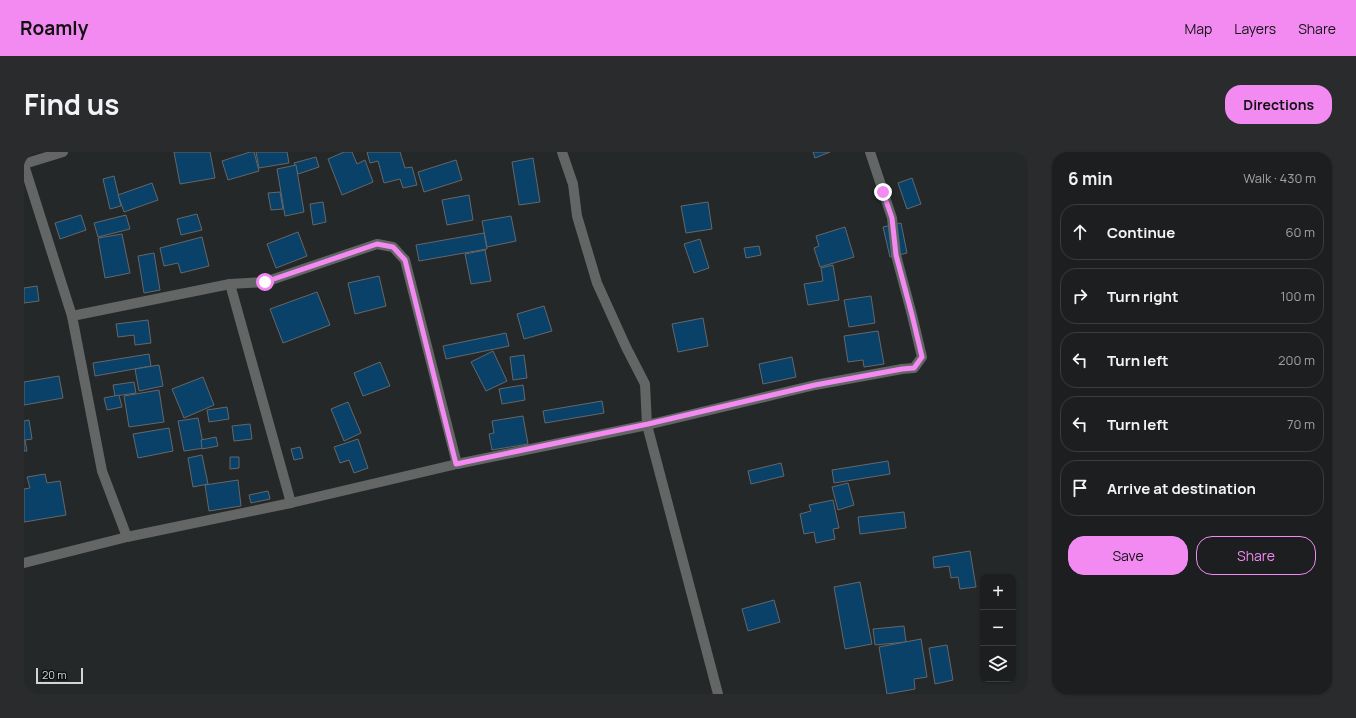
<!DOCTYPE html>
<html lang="en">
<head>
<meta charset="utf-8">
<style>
	body { margin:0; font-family:Manrope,sans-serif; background:#292b2c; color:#f1f3f6 }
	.controls { position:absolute; right:12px; bottom:12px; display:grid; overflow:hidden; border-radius:8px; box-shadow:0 1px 3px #0004 }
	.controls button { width:36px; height:36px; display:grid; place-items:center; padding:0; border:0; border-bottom:1px solid #3a3c3d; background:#1c1e1f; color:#f1f3f6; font:20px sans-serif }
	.scale { position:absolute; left:12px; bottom:10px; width:47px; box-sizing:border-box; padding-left:4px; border:2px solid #d3d4d5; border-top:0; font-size:11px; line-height:14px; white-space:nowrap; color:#d3d4d5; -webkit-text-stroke:3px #0f1111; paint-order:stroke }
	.stop { position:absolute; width:12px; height:12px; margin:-9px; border:3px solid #f28af2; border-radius:50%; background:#fff }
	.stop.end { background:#f28af2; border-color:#fff; box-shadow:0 1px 4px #0008 }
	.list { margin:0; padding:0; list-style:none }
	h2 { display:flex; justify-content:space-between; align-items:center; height:52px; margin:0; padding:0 16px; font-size:17px }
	h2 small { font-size:13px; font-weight:400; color:#a0a2a4 }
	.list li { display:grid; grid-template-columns:26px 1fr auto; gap:12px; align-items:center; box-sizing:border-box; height:56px; margin:0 8px 8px; padding:0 8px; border:1px solid #3a3c3d; border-radius:16px }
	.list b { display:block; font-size:15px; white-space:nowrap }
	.list em { font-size:13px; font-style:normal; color:#a0a2a4 }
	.actions { display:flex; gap:8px; padding:12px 16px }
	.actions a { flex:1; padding:9px 0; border:1px solid #f28af2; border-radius:16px; text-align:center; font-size:14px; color:#f28af2 }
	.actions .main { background:#f28af2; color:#111 }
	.icon { flex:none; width:22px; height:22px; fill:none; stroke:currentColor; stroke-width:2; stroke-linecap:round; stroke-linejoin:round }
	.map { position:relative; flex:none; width:1004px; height:542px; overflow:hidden; border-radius:16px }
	header { display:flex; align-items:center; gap:24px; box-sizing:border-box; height:56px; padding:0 20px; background:#f28af2; color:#111 }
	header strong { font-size:19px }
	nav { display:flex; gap:22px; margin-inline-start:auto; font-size:14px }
	.intro { display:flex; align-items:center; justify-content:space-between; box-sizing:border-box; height:96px; padding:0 24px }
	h1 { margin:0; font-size:28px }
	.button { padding:10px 18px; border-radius:16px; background:#f28af2; color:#111; font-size:14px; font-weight:700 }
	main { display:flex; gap:24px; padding:0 24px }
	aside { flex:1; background:#1c1e1f; border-radius:16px; box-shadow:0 1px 3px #0004 }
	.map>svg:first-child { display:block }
	.building { fill:#094168; stroke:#656769 }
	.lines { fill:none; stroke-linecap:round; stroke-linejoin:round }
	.minor { stroke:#646666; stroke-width:10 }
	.route { stroke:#f28af2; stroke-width:5 }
</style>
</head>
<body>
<header>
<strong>Roamly</strong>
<nav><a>Map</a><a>Layers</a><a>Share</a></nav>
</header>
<div class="intro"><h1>Find us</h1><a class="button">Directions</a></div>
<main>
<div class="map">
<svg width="1004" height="542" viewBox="0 0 1004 542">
	<rect width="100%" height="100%" fill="#252829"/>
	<!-- building -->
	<g class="building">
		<path d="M150 0H186L191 26 156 32Z"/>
		<path d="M226 0H230L235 19 204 28 198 9Z"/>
		<path d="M232 0H263L265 11 235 16Z"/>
		<path d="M320 0H328L333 12 341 8 349 30 318 43 304 7Z"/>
		<path d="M343 0H376L381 16 388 15 393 33 379 36 376 27 360 31 354 9 346 11Z"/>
		<path d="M789 0H806L791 6Z"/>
		<path d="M292 5 295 15 274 22 270 11Z"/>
		<path d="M509 6 516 50 495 53 488 10Z"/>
		<path d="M432 8 438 28 400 40 394 20Z"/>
		<path d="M272 13 280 60 261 64 253 17Z"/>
		<path d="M90 24 97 54 86 57 79 27Z"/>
		<path d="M888 26 897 52 883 57 874 31Z"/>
		<path d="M128 31 134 48 100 60 94 43Z"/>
		<path d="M256 40 259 57 247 58 244 41Z"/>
		<path d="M445 43 449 68 423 73 418 48Z"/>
		<path d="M299 50 302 70 289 73 286 52Z"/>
		<path d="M684 50 688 77 662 81 657 54Z"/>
		<path d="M173 62 178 78 157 83 153 67Z"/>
		<path d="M57 63 62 78 36 87 31 71Z"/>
		<path d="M102 63 106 77 74 85 70 71Z"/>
		<path d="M487 64 492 89 463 95 458 69Z"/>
		<path d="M877 71 883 101 866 105 859 75Z"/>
		<path d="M821 75 830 105 796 115 790 96 795 94 792 84Z"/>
		<path d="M274 80 283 104 252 116 243 92Z"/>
		<path d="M460 81 463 97 395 109 392 93Z"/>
		<path d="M98 82 106 121 81 126 74 86Z"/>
		<path d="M178 85 185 114 157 121 154 111 140 114 136 96Z"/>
		<path d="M676 87 685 116 670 121 660 92Z"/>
		<path d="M735 94 737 103 722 106 720 96Z"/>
		<path d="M461 98 467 129 447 132 441 102Z"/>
		<path d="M130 101 136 138 120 141 114 104Z"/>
		<path d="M809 113 815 148 784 153 780 132 799 129 797 116Z"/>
		<path d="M355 124 362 154 331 162 324 131Z"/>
		<path d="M13 134 15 149 0 151V136Z"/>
		<path d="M293 140 306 173 259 191 246 157Z"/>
		<path d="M847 144 851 171 825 175 820 148Z"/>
		<path d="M520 154 528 179 500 187 493 162Z"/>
		<path d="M679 166 684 194 654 200 648 172Z"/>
		<path d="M124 168 127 191 111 193 110 183 94 185 92 172Z"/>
		<path d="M854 179 860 212 840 215 839 208 824 210 820 184Z"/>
		<path d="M482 181 485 194 422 207 419 194Z"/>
		<path d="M469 199 483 229 462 239 447 210Z"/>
		<path d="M125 202 127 214 71 224 69 211Z"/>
		<path d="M500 203 503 226 489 228 486 205Z"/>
		<path d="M768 205 772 225 739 232 735 212Z"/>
		<path d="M356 210 366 234 339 244 330 221Z"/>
		<path d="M135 213 139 234 115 239 111 217Z"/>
		<path d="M35 224 39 246 0 253V230Z"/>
		<path d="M179 225 190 253 160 266 148 237Z"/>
		<path d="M110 230 112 241 91 244 89 233Z"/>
		<path d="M499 233 501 248 478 252 475 237Z"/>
		<path d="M135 238 140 270 105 275 100 244Z"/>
		<path d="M95 243 98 255 83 258 80 246Z"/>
		<path d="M578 249 580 261 521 271 519 259Z"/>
		<path d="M324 250 337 281 320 289 307 257Z"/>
		<path d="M203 255 205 267 185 270 183 258Z"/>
		<path d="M499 264 504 292 468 298 465 282 470 281 468 269Z"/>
		<path d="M174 266 180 296 160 299 154 269Z"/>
		<path d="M5 268 8 287 1 288 3 299H0V269Z"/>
		<path d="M226 272 228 287 210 289 208 274Z"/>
		<path d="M145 276 149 299 114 306 109 282Z"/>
		<path d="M192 285 194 294 178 297 177 288Z"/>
		<path d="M334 287 344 316 330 321 325 308 316 311 310 295Z"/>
		<path d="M276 295 279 306 270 308 267 297Z"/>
		<path d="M178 303 184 332 169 335 164 306Z"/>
		<path d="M206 305H215V316L206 317Z"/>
		<path d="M864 309 866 322 810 331 808 318Z"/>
		<path d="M757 311 760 324 727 332 724 319Z"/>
		<path d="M21 322 23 331 36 329 42 363 0 370V337L6 336 3 325Z"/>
		<path d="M214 328 217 354 185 359 181 333Z"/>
		<path d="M824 331 830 353 814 358 808 335Z"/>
		<path d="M244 339 246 347 227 351 225 343Z"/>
		<path d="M809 348 815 376 809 377 811 387 792 391 790 380 780 382 776 362 787 359 785 353Z"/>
		<path d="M880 360 882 376 836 382 834 365Z"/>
		<path d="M946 399 952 435 936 437 934 425 927 426 925 414 910 416 909 405Z"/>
		<path d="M836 430 848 492 821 497 810 435Z"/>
		<path d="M750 448 756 470 724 479 718 457Z"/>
		<path d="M880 474 882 490 851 493 849 477Z"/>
		<path d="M897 487 903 525 890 527 891 537 863 542 855 495Z"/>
		<path d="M923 493 929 528 911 532 905 496Z"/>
	</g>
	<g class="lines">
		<!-- minor -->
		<g class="minor">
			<path d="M538 0 549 32 553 64 573 131 602 195 621 232 623 273 694 542"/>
			<path d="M0 12 39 0"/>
			<path d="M0 13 48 164 78 319 103 385"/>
			<path d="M206 132 267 351"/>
			<path d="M48 164 206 132 241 130 353 92 369 95 381 108 433 312"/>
			<path d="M0 411 103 385 267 351 433 312 623 273 791 233 878 217 890 216 898 205 888 163 872 103 868 66 846 0"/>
		</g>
	</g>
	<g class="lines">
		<!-- route -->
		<path class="route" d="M241 130 353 92 369 95 381 108 432 312 624 272 791 233 878 217 890 216 898 205 888 163 872 103 868 66 859 40"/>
	</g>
</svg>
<div class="controls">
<button>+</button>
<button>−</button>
<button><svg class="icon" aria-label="layers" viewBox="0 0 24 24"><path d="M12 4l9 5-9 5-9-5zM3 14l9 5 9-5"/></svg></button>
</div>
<div class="scale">20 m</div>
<div class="stop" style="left:241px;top:130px"></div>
<div class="stop end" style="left:859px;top:40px"></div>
</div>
<aside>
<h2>6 min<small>Walk · 430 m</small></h2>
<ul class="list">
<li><svg class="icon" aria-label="ahead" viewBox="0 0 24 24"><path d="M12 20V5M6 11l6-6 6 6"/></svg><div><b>Continue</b></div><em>60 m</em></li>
<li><svg class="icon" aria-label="right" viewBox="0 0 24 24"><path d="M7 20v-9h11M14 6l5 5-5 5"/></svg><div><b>Turn right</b></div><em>100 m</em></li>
<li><svg class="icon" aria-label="left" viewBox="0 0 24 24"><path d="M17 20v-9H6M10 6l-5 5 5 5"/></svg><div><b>Turn left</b></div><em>200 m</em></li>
<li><svg class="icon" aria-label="left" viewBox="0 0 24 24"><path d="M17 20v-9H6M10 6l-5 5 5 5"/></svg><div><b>Turn left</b></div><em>70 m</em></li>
<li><svg class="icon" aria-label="arrive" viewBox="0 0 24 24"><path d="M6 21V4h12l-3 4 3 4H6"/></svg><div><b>Arrive at destination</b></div></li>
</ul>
<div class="actions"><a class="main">Save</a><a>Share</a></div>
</aside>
</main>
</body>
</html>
